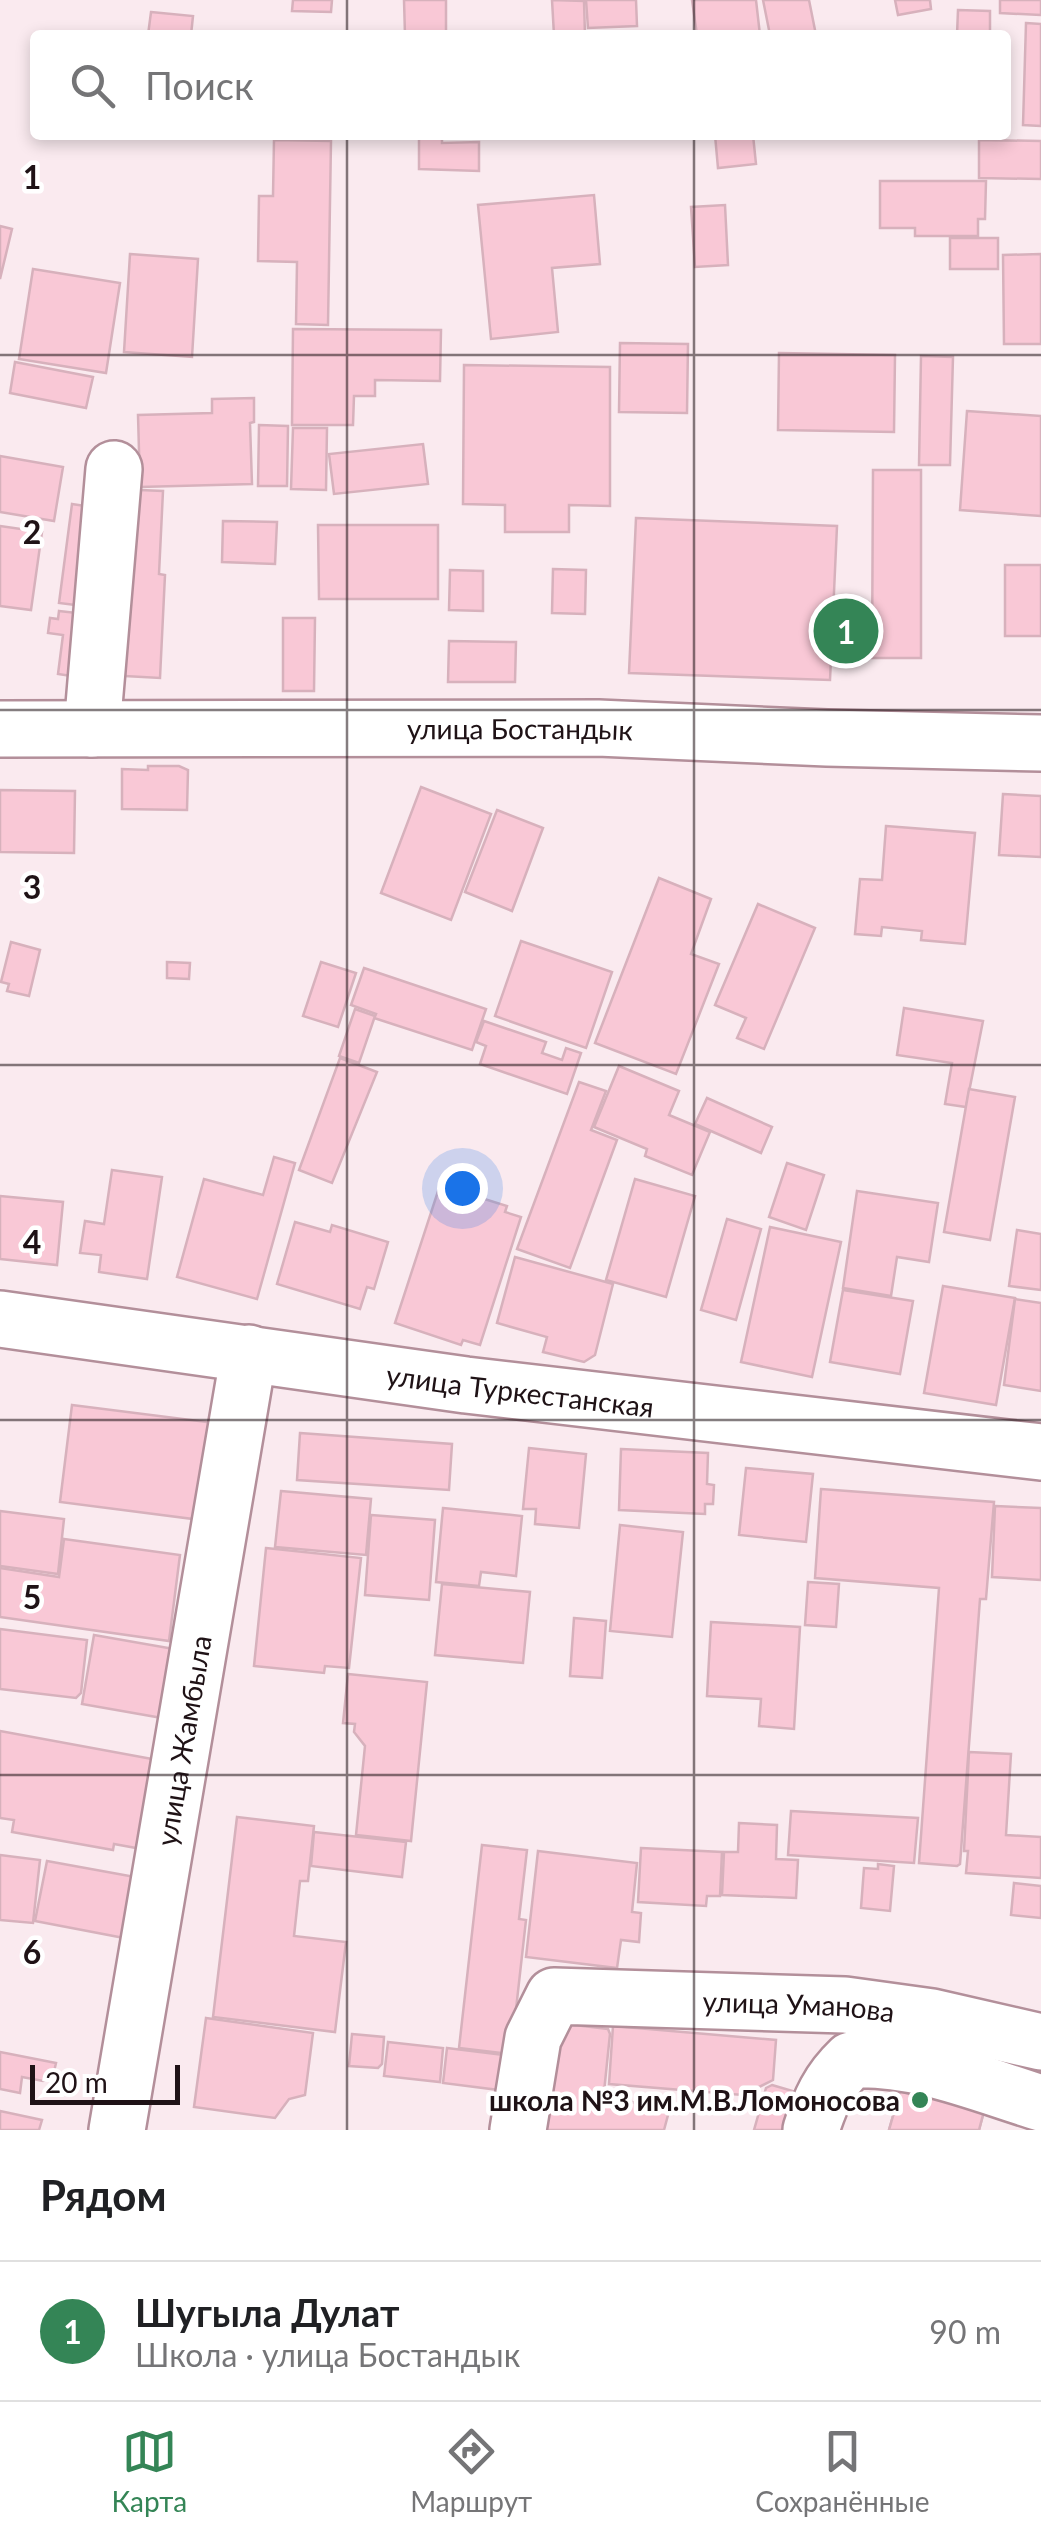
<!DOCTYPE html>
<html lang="ru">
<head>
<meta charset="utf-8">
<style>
	body { margin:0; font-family:Lato,sans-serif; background:#f6f6f6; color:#202124 }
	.scale { position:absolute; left:30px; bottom:25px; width:150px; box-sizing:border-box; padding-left:10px; border:5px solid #1f1216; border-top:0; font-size:28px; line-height:35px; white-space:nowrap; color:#1f1216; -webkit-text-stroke:8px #fff; paint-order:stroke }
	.you { position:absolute; left:462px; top:1188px; width:35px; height:35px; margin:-25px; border:8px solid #fff; border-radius:50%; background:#1a73e8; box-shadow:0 0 0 15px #1a73e833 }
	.badge { display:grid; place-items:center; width:65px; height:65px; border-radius:50%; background:#348556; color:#fff; font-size:32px; font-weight:700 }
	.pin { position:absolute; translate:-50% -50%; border:5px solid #fff; box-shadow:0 2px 10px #0006 }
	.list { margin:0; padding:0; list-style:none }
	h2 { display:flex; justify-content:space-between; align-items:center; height:130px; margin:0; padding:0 40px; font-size:42px }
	h2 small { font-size:32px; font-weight:400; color:#757577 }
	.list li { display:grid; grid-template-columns:65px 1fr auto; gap:30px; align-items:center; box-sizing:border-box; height:140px; padding:0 40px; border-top:2px solid #e0e0e0 }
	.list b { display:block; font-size:38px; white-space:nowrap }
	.list p { margin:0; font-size:32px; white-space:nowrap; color:#757577 }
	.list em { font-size:32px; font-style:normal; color:#757577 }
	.icon { flex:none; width:55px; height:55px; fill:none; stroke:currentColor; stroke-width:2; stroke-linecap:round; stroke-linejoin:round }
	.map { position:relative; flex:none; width:1041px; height:2130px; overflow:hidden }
	.search { position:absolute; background:#fff; box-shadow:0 5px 15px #0003; left:30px; right:30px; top:30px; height:110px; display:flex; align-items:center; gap:25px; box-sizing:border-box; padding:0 35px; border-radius:10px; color:#757577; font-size:38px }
	.sheet { height:270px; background:#fff }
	nav { display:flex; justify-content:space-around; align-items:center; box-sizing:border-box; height:140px; border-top:2px solid #e0e0e0; background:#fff; font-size:28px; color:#757577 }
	nav a { display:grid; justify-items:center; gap:5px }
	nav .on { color:#348556 }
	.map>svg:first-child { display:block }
	.building { fill:#f9c8d6; stroke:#d7b1bc; stroke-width:2.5 }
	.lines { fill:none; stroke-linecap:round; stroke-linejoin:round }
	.minor-casing { stroke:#b38f9a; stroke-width:60 }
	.minor { stroke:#fff; stroke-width:55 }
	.grid { fill:none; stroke:#1f1216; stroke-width:2.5; stroke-opacity:0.55 }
	.poi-dot { fill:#348556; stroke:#fff; stroke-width:4 }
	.labels { text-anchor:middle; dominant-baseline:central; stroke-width:9; stroke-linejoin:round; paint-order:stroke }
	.street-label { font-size:28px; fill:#1f1216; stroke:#fff }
	.poi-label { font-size:28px; font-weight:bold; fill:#1f1216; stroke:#fff; text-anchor:end }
	.grid-label { font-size:32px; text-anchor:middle; font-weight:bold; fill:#1f1216; stroke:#fff; stroke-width:9; stroke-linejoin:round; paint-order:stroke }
</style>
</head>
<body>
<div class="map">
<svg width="1041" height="2130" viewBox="0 0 1041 2130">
	<rect width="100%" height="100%" fill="#faeaef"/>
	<!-- building -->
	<g class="building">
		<path d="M293 0H332L331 12 292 11Z"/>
		<path d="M404 0H446V35H405Z"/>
		<path d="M552 0 584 1 585 35H554Z"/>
		<path d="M586 0H636L637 26 588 28Z"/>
		<path d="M692 0H756L760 35H697Z"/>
		<path d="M763 0H809L816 35H770Z"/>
		<path d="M895 0H930L931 9 898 15Z"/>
		<path d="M1000 0H1041V15L1000 13Z"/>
		<path d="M958 10 990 11V35H957Z"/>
		<path d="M151 12 193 16 191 35H148Z"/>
		<path d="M1026 23 1041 24V126L1023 125Z"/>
		<path d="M715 135H753L756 164 718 168Z"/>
		<path d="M419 137H442V143L479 142V171L419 169Z"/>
		<path d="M274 140 331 141 328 325 296 324 297 262 258 261 259 196H273Z"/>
		<path d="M979 140 1041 141V179L979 178Z"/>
		<path d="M880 181H986L985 219H978V236H915V228H880Z"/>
		<path d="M594 195 600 264 552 268 558 332 491 339 478 205Z"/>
		<path d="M725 205 728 265 695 267 691 207Z"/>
		<path d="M0 226 12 229 0 279Z"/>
		<rect x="950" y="238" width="48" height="31"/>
		<path d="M130 254 198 259 192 357 124 352Z"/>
		<path d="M1041 254V344H1004L1003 255Z"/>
		<path d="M33 269 120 283 106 373 19 359Z"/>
		<path d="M293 329 441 330 440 381 375 380V396H354L353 425H292Z"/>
		<path d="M620 343 688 344 687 413 619 412Z"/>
		<path d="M779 353 895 355 894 432 778 430Z"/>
		<path d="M921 356 953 357 950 465H919Z"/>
		<path d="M15 362 93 377 86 408 10 393Z"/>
		<path d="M464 365 610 367V506L569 505V532H505V505L463 504Z"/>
		<path d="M254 398V422L250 423 252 484 140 487 138 415 212 413V399Z"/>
		<path d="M967 411 1041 416V516L960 510Z"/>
		<path d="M259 425 288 426 287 486H258Z"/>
		<path d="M293 428H327L326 490 291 489Z"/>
		<path d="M423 444 428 484 334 494 329 454Z"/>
		<path d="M0 456 63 467 54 521 0 512Z"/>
		<path d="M873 470H921V658H872Z"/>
		<path d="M116 489 163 491 159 574 165 575 160 678 107 675Z"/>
		<path d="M72 504 105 509 92 607 59 603Z"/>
		<path d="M636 518 837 526 830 680 629 673Z"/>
		<path d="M223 521 277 522 275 564 222 562Z"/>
		<path d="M318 525H438V599H319Z"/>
		<path d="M0 526 42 532 31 610 0 606Z"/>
		<rect x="1005" y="565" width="36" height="71"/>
		<path d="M553 569 586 570 585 614 552 613Z"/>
		<path d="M450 570 483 571V611L449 610Z"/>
		<path d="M59 611 86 614 78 677 58 674 63 635 48 633 50 618 58 619Z"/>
		<path d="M283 618H315L314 691H283Z"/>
		<path d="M449 641 516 642 515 682H448Z"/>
		<path d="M148 766H179L188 770 187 810 122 809V769L148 770Z"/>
		<path d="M421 787 491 814 451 920 381 893Z"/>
		<path d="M0 790 75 791 74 853 0 852Z"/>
		<path d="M1003 794 1041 796V857L999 855Z"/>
		<path d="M497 810 543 828 512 911 465 892Z"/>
		<path d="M886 826 975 833 965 944 921 940 922 931 882 927 881 936 855 934 860 879 882 880Z"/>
		<path d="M659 878 711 899 691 954 719 964 676 1074 595 1043Z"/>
		<path d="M758 904 815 928 764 1049 737 1038 746 1018 715 1005Z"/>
		<path d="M521 941 612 972 586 1048 495 1016Z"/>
		<path d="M11 942 40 950 29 996 7 991 9 984 1 982Z"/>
		<path d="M167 962 190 963 189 979 167 978Z"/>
		<path d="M321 962 356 973 338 1027 303 1016Z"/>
		<path d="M364 968 486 1009 472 1050 374 1018 376 1014 351 1005Z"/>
		<path d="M904 1008 983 1021 966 1107 945 1104 952 1063 897 1055Z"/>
		<path d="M355 1009 375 1016 359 1063 339 1056Z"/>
		<path d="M484 1021 546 1042 542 1053 562 1060 566 1048 581 1053 567 1094 480 1064 486 1046 476 1042Z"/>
		<path d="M340 1058 377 1072 332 1183 299 1170Z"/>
		<path d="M619 1066 679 1091 669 1115 710 1132 692 1175 645 1156 647 1149 594 1127Z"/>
		<path d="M579 1082 606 1091 591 1130 617 1140 570 1268 517 1249Z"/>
		<path d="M969 1089 1015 1097 990 1240 944 1232Z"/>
		<path d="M707 1098 772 1127 761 1153 695 1124Z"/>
		<path d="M274 1157 295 1163 257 1299 177 1277 204 1179 263 1195Z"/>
		<path d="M787 1163 824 1175 806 1230 769 1217Z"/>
		<path d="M112 1170 162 1177 147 1279 99 1272 101 1255 80 1253 85 1221 104 1224Z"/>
		<path d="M635 1179 695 1196 666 1297 606 1280Z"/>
		<path d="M440 1185 507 1206 505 1212 521 1217 480 1345 463 1340 461 1345 395 1323Z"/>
		<path d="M857 1191 938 1203 929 1262 897 1257 891 1296 843 1288Z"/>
		<path d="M0 1196 63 1202 57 1265 0 1259Z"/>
		<path d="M727 1219 761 1229 736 1320 701 1310Z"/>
		<path d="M295 1222 330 1232 332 1225 388 1242 374 1289 367 1287 360 1309 277 1284Z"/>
		<path d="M770 1227 841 1242 812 1377 741 1362Z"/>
		<path d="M1017 1230 1041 1234V1290L1009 1286Z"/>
		<path d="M515 1257 613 1284 595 1355 584 1362 543 1352 547 1337 497 1323Z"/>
		<path d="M943 1286 1015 1298 996 1405 924 1393Z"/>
		<path d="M843 1290 913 1301 900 1374 830 1362Z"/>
		<path d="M1015 1299 1041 1303V1391L1004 1385Z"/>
		<path d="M72 1405 215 1423 201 1520 60 1502Z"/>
		<path d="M300 1433 452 1444 449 1490 297 1480Z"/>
		<path d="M529 1448 586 1454 579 1528 535 1524 536 1509H523Z"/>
		<path d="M621 1449 708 1453 707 1484 714 1485 713 1504H705V1514L619 1510Z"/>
		<path d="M746 1468 813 1474 806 1542 739 1535Z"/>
		<path d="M821 1489 994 1502 986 1599H980L960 1864 957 1866 919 1863 939 1588 815 1578Z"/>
		<path d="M281 1491 371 1499 366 1555 275 1547Z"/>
		<path d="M995 1506 1041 1508V1580L992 1577Z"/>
		<path d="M443 1508 522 1516 516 1576 481 1572 479 1586 436 1582Z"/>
		<path d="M0 1511 64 1519 58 1574 0 1566Z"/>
		<path d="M371 1515 435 1520 429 1600 365 1595Z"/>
		<path d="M620 1525 683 1532 672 1637 610 1631Z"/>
		<path d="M64 1539 180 1555 169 1641 0 1617V1568L59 1577Z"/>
		<path d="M266 1548 361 1558 349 1668 325 1666 324 1673 254 1666Z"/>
		<path d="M808 1582 839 1584 836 1627 805 1625Z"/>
		<path d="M442 1584 530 1592 523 1663 435 1655Z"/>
		<path d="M574 1618 606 1621 602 1678 570 1676Z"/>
		<path d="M711 1622 800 1627 794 1729 759 1726 761 1699 707 1696Z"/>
		<path d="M0 1629 87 1640 81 1693 76 1698 0 1689Z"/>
		<path d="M94 1635 174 1649 162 1718 82 1704Z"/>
		<path d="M348 1674 427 1682 411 1841 356 1835 365 1746 354 1732 355 1724 343 1723Z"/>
		<path d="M0 1731 163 1761 147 1850 114 1844 113 1850 12 1832 14 1820 0 1818Z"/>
		<path d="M969 1752 1011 1754 1006 1835 1041 1837V1878L966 1873 968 1851H964Z"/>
		<path d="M791 1811 918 1818 914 1863 788 1855Z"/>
		<path d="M237 1817 314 1826 308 1881H300L294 1936 346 1942 335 2032 213 2017Z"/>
		<path d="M739 1823 777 1825 776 1859 798 1860 796 1898 722 1895 724 1852H738Z"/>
		<path d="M314 1832 406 1842 402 1877 311 1866Z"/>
		<path d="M482 1845 527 1850 519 1919 526 1920 511 2054 459 2048Z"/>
		<path d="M641 1848 722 1852 720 1896H707L706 1906 638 1902Z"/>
		<path d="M538 1851 637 1863 632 1912 641 1913 639 1942 621 1940 617 1968 526 1957Z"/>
		<path d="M0 1855 40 1860 33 1923 0 1920Z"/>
		<path d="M47 1861 135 1877 124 1938 35 1921Z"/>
		<path d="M878 1864 894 1866 890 1911 861 1908 864 1868 878 1869Z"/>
		<path d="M1014 1883 1041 1886V1918L1011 1915Z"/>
		<path d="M206 2018 313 2033 305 2095 289 2099 275 2118 194 2107Z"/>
		<path d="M566 2024 608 2029 610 2034 604 2092 610 2097 662 2109 668 2115 664 2130H532Z"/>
		<path d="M613 2026 776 2040 773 2080 743 2095 609 2084Z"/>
		<path d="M352 2034 384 2037 382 2064 378 2068 349 2066Z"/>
		<path d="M388 2042 443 2048 440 2082 384 2076Z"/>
		<path d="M447 2048 504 2055 499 2090 443 2083Z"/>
		<path d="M0 2052 56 2063 53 2076 43 2081 22 2077 20 2093 0 2089Z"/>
		<path d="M772 2085 803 2094 793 2130H754L766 2088Z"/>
		<path d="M901 2088 984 2111 979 2130H889Z"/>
		<path d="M901 2088 984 2111 979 2130H889Z"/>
		<path d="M0 2111 42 2120 39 2130H0Z"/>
	</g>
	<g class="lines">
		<!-- minor casing -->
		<g class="minor-casing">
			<g id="minor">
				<path id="s1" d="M0 729 598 728 827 738 1041 743"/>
				<path d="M92 729 114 469"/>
				<path id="s2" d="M0 1319 466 1385 1041 1452"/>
				<path id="s3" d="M117 2130 249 1353"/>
				<path id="s4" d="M518 2130 533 2038 554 1996 845 2005 932 2017 1041 2042"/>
				<path d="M811 2130C820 2101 829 2081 851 2060 917 2057 979 2084 1041 2103"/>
			</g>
		</g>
		<!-- minor -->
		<use href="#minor" class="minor"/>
	</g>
	<!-- grid -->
	<path class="grid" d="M347 0V35M694 0V35M347 135V2130M694 135V2130M0 355H1041M0 710H1041M0 1065H1041M0 1420H1041M0 1775H1041"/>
	<!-- markers -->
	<circle class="poi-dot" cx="920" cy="2100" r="10"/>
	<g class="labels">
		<!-- street labels -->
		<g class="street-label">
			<text stroke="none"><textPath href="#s1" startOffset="520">улица Бостандык</textPath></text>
			<text stroke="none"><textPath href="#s2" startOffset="525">улица Туркестанская</textPath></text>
			<text stroke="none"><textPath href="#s3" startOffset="395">улица Жамбыла</textPath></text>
			<text stroke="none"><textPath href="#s4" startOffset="385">улица Уманова</textPath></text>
		</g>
		<!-- poi labels -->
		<g class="poi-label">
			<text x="900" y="2100">школа №3 им.М.В.Ломоносова</text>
		</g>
	</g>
	<g class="grid-label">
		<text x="32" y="189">1</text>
		<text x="32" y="544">2</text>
		<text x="32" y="899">3</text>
		<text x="32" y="1254">4</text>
		<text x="32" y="1609">5</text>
		<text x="32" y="1964">6</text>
	</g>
</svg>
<div class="scale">20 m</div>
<div class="you"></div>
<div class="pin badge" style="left:846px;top:631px">1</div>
<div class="search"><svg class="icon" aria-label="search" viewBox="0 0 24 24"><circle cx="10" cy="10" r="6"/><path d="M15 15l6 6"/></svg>Поиск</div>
</div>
<section class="sheet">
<h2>Рядом<small></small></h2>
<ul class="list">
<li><span class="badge">1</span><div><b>Шугыла Дулат</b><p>Школа · улица Бостандык</p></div><em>90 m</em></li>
</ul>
</section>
<nav>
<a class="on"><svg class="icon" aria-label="map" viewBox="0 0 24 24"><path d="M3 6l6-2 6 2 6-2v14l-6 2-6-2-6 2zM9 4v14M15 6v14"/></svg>Карта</a>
<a><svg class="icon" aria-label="directions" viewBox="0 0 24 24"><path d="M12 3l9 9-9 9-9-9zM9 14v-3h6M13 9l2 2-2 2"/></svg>Маршрут</a>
<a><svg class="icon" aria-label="saved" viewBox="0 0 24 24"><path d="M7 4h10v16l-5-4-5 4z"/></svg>Сохранённые</a>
</nav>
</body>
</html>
